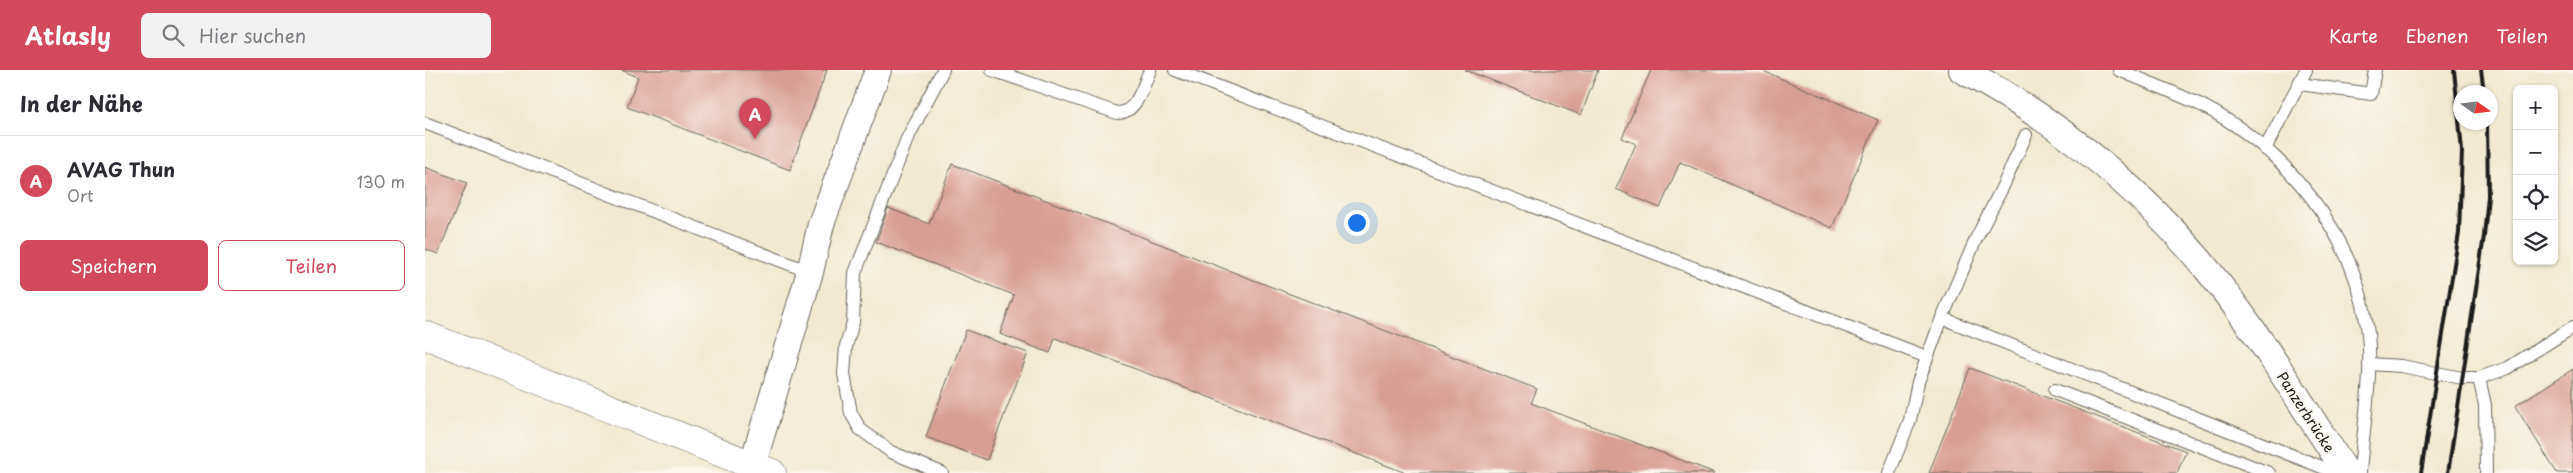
<!DOCTYPE html>
<html lang="de">
<head>
<meta charset="utf-8">
<style>
	body { margin:0; font-family:"Playpen Sans",sans-serif; background:#f2f2f3; color:#2b2b33 }
	.controls { position:absolute; right:15px; top:15px; display:grid; overflow:hidden; border-radius:8px; box-shadow:0 1px 4px #0004 }
	.controls button { width:45px; height:45px; display:grid; place-items:center; padding:0; border:0; border-bottom:1px solid #e1e1e2; background:#fff; color:#2b2b33; font:25px sans-serif }
	.compass { position:absolute; left:2028px; top:15px; width:45px; height:45px; border-radius:50%; background:#fff; box-shadow:0 1px 4px #0004; rotate:104deg }
	.you { position:absolute; left:931px; top:152px; width:18px; height:18px; margin:-12px; border:4px solid #fff; border-radius:50%; background:#1a73e8; box-shadow:0 0 0 8px #1a73e833 }
	.badge { display:grid; place-items:center; width:32px; height:32px; border-radius:50%; background:#d1495b; color:#fff; font-size:16px; font-weight:700 }
	.pin { position:absolute; translate:-50% -41px; filter:drop-shadow(0 1px 2px #0008) }
	.pin::after { content:''; position:absolute; top:26px; width:18px; height:15px; background:inherit; clip-path:polygon(0 0,100% 0,50% 100%) }
	.list { margin:0; padding:0; list-style:none }
	h2 { display:flex; justify-content:space-between; align-items:center; height:65px; margin:0; padding:0 20px; font-size:21px }
	h2 small { font-size:16px; font-weight:400; color:#7c7c81 }
	.list li { display:grid; grid-template-columns:32px 1fr auto; gap:15px; align-items:center; box-sizing:border-box; height:90px; padding:0 20px; border-top:1px solid #e1e1e2 }
	.list b { display:block; font-size:19px; white-space:nowrap }
	.list p { margin:0; font-size:16px; white-space:nowrap; color:#7c7c81 }
	.list em { font-size:16px; font-style:normal; color:#7c7c81 }
	.actions { display:flex; gap:10px; padding:15px 20px }
	.actions a { flex:1; padding:11px 0; border:1px solid #d1495b; border-radius:8px; text-align:center; font-size:18px; color:#d1495b }
	.actions .main { background:#d1495b; color:#fff }
	.icon { flex:none; width:28px; height:28px; fill:none; stroke:currentColor; stroke-width:2; stroke-linecap:round; stroke-linejoin:round }
	.map { position:relative; flex:none; width:2148px; height:403px; overflow:hidden }
	header { display:flex; align-items:center; gap:30px; box-sizing:border-box; height:70px; padding:0 25px; background:#d1495b; color:#fff }
	header strong { font-size:24px }
	nav { display:flex; gap:28px; margin-inline-start:auto; font-size:18px }
	.search { width:350px; height:45px; background:#f2f2f3; display:flex; align-items:center; gap:12px; box-sizing:border-box; padding:0 18px; border-radius:8px; color:#7c7c81; font-size:19px }
	main { display:flex }
	aside { flex:1; background:#fff }
	.map>svg:first-child { display:block }
	.building { fill:#d99e93 }
	.lines { fill:none; stroke-linecap:round; stroke-linejoin:round }
	.lane-casing { stroke:#67645b; stroke-width:14 }
	.street-casing { stroke:#67645b; stroke-width:28 }
	.secondary-casing { stroke:#67645b; stroke-width:29 }
	.lane { stroke:#fff; stroke-width:12 }
	.street { stroke:#fff; stroke-width:26 }
	.secondary { stroke:#fff; stroke-width:28 }
	.rail { stroke:#1c1c1c; stroke-width:4 }
	.labels { text-anchor:middle; dominant-baseline:central; stroke-width:4; stroke-linejoin:round; paint-order:stroke }
	.street-label { font-size:14px; fill:#1c1c1c; stroke:#fbf7ec }
</style>
</head>
<body>
<header>
<strong>Atlasly</strong>
<div class="search"><svg class="icon" aria-label="search" viewBox="0 0 24 24"><circle cx="10" cy="10" r="6"/><path d="M15 15l6 6"/></svg>Hier suchen</div>
<nav><a>Karte</a><a>Ebenen</a><a>Teilen</a></nav>
</header>
<main>
<aside>
<h2>In der Nähe<small></small></h2>
<ul class="list">
<li><span class="badge">A</span><div><b>AVAG Thun</b><p>Ort</p></div><em>130 m</em></li>
</ul>
<div class="actions"><a class="main">Speichern</a><a>Teilen</a></div>
</aside>
<div class="map">
<svg width="2148" height="403" viewBox="0 0 2148 403">
	<rect width="100%" height="100%" fill="#fbf7ec"/>
	<filter id="ink" filterUnits="userSpaceOnUse"><feTurbulence type="fractalNoise" baseFrequency=".02" numOctaves="2"/><feDisplacementMap in="SourceGraphic" scale="10" xChannelSelector="R" yChannelSelector="G"/><feConvolveMatrix kernelMatrix="1 2 1 2 8 2 1 2 1" color-interpolation-filters="sRGB"/></filter>
	<filter id="wash" filterUnits="userSpaceOnUse"><feTurbulence type="fractalNoise" baseFrequency=".0096" numOctaves="4" result="noise"/><feDisplacementMap in="SourceGraphic" scale="20" xChannelSelector="R" yChannelSelector="G"/><feGaussianBlur stdDeviation="1.12" result="paint"/><feColorMatrix in="noise" values="0 0 0 0 0 0 0 0 0 0 0 0 0 0 0 0 0 1.4 0 .05"/><feComposite in="paint" operator="in"/></filter>
	<g filter="url(#wash)">
		<rect width="100%" height="100%" fill="#f1e9d0"/>
		<g id="blocks">
			<!-- building -->
			<g class="building">
				<path d="M196 0H402L365 100 202 37 213 7Z"/>
				<path d="M1040 0H1173L1156 45Z"/>
				<path d="M1226 0H1336L1453 50 1407 158 1255 92 1235 138 1191 119 1211 74 1197 68Z"/>
				<path d="M527 94 1112 319 1106 333 1290 403H981L630 268 625 283 575 264 589 225 451 172 463 138 504 154Z"/>
				<path d="M0 97 42 113 13 184 0 179Z"/>
				<path d="M541 260 603 283 562 390 501 367Z"/>
				<path d="M1545 298 1761 381 1752 403H1504Z"/>
				<path d="M2148 299V403H2132L2090 336Z"/>
			</g>
		</g>
	</g>
	<g filter="url(#ink)">
		<use href="#blocks" fill-opacity="0" stroke="#67645b" stroke-width="1"/>
		<g class="lines">
			<!-- lane casing -->
			<g class="lane-casing">
				<g id="lane">
					<path d="M567 0 692 43C712 43 718 16 725 0"/>
					<path d="M750 0 1502 287"/>
					<path d="M1694 0C1722 12 1751 23 1778 36 1861 80 1928 161 1942 256 1949 303 1938 355 1935 403"/>
					<path d="M1875 14 1946 24 1950 0"/>
					<path d="M0 53 385 202"/>
					<path d="M1840 79 1881 0"/>
					<path d="M1517 248 1912 403"/>
					<path d="M1944 294 1976 296 2037 308H2054L2083 298 2148 257"/>
					<path d="M2054 308 2060 335 2061 403"/>
					<path d="M1630 320 1844 403"/>
					<path d="M517 403 466 382 435 359 426 343 419 304 421 276 428 252 430 203 482 69 518 0"/>
					<path d="M1464 403 1485 350 1493 312 1517 248 1551 169 1578 116 1601 65"/>
				</g>
			</g>
			<!-- street casing -->
			<g class="street-casing">
				<g id="street">
					<path d="M1537 0C1625 46 1705 110 1770 185 1828 252 1873 330 1922 403"/>
					<path d="M325 403 385 202 396 154 453 0"/>
				</g>
			</g>
			<!-- secondary casing -->
			<g class="secondary-casing">
				<path id="secondary" d="M0 265 347 403"/>
			</g>
			<!-- lane -->
			<use href="#lane" class="lane"/>
			<!-- street -->
			<use href="#street" class="street"/>
			<!-- secondary -->
			<use href="#secondary" class="secondary"/>
			<!-- rail -->
			<g class="rail">
				<path d="M2056 0 2059 22"/>
				<path d="M1996 403 2034 163 2037 81 2029 0"/>
				<path d="M2023 403 2059 166 2063 126 2062 52"/>
			</g>
		</g>
	</g>
	<g class="labels">
		<!-- street labels -->
		<g class="street-label">
			<text transform="translate(1881 342) rotate(57)">Panzerbrücke</text>
		</g>
	</g>
</svg>
<div class="controls">
<button>+</button>
<button>−</button>
<button><svg class="icon" aria-label="locate" viewBox="0 0 24 24"><circle cx="12" cy="12" r="6"/><path d="M12 2v4M12 18v4M2 12h4M18 12h4"/></svg></button>
<button><svg class="icon" aria-label="layers" viewBox="0 0 24 24"><path d="M12 4l9 5-9 5-9-5zM3 14l9 5 9-5"/></svg></button>
</div>
<svg class="compass" viewBox="-18 -18 36 36"><path d="M0-13l5 13h-10z" fill="#e53935"/><path d="M0 13l5-13h-10z" fill="#7c7c81"/></svg>
<div class="you"></div>
<div class="pin badge" style="left:330px;top:69px">A</div>
</div>
</main>
</body>
</html>
